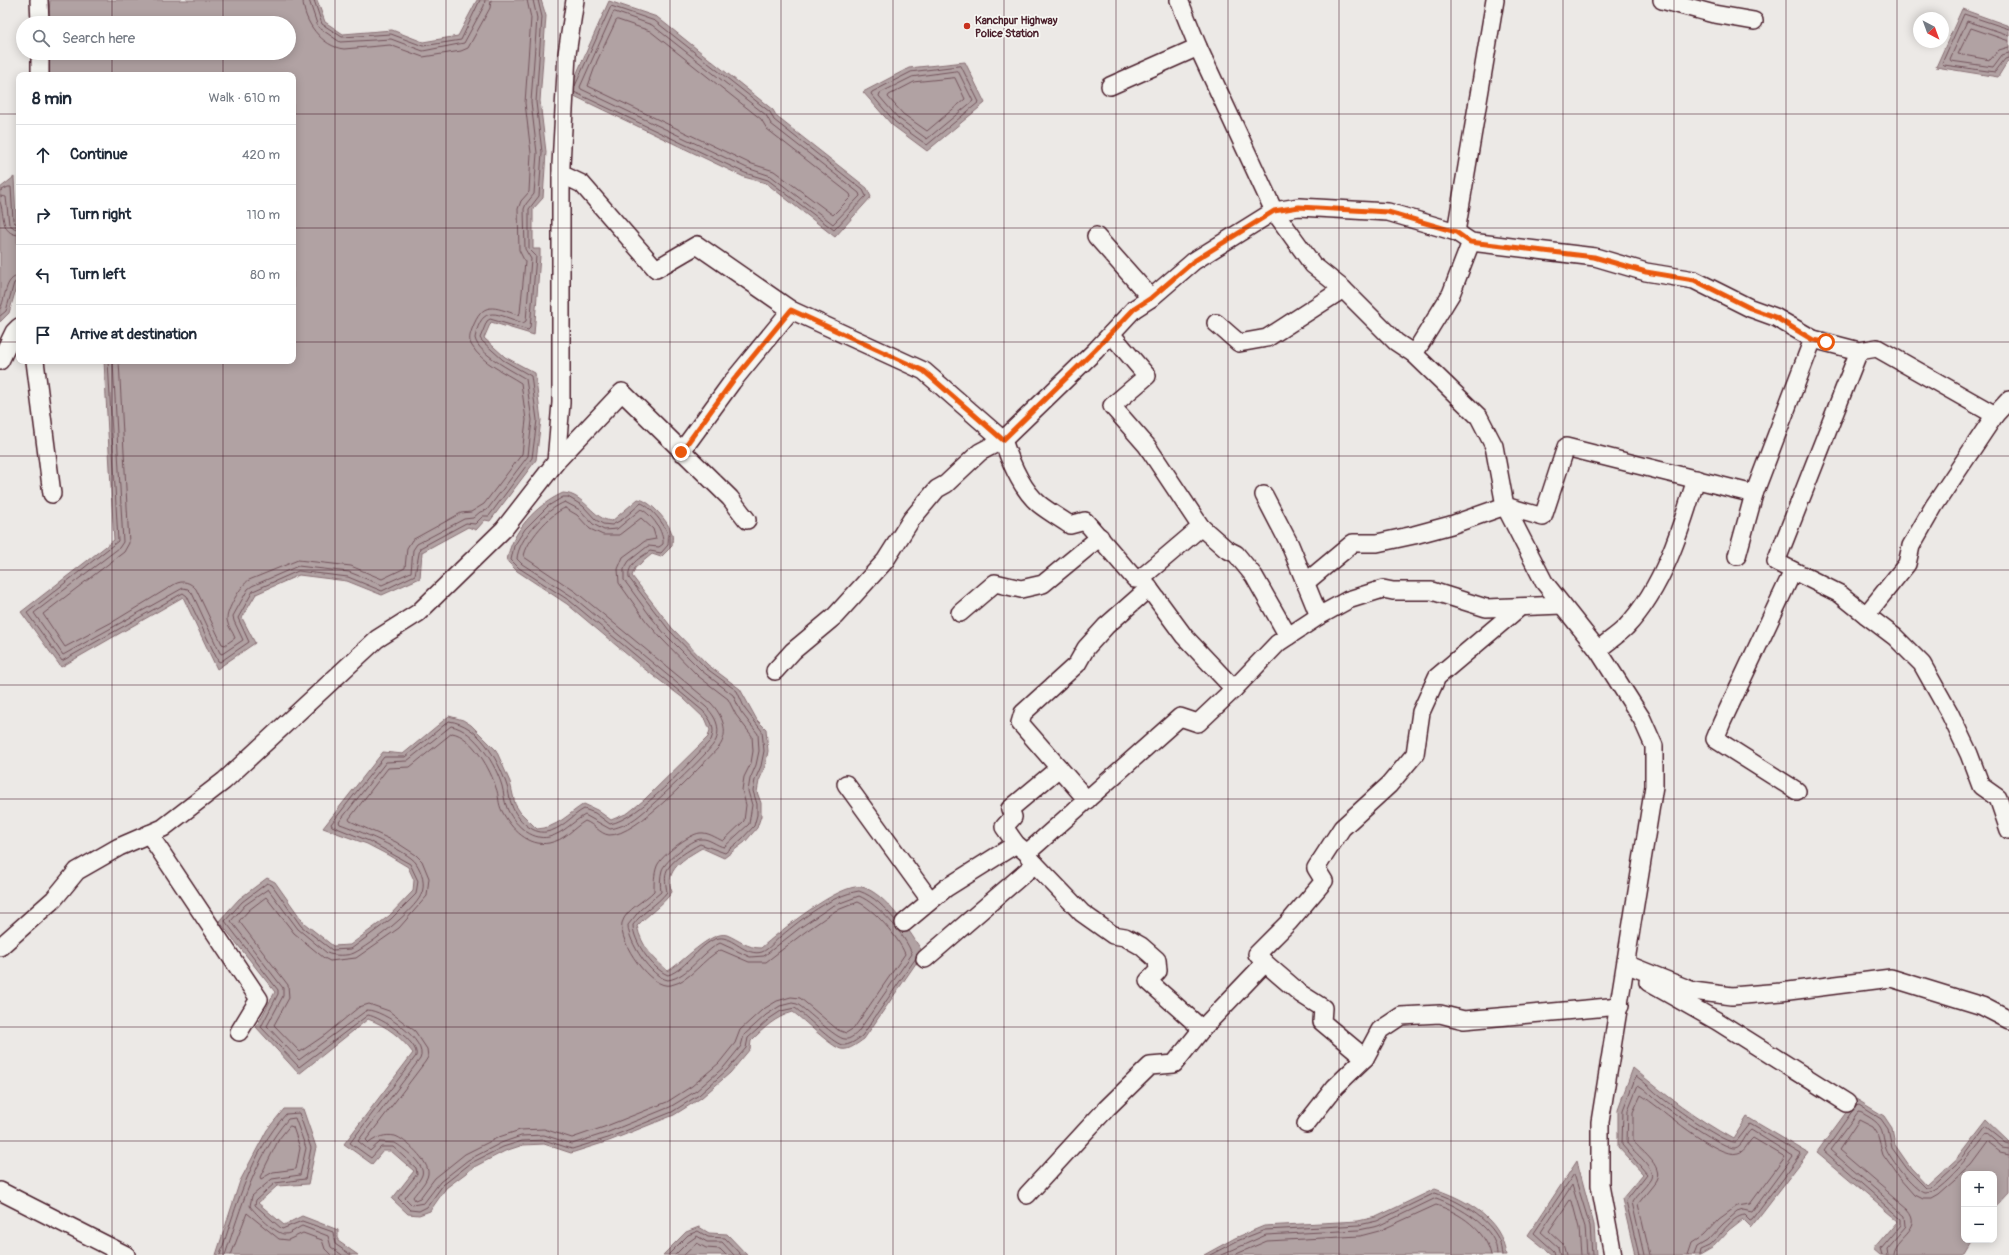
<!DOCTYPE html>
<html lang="en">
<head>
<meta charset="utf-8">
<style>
	body { margin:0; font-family:Pangolin,sans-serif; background:#f2f2f3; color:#1f2937 }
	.controls { position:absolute; right:12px; bottom:12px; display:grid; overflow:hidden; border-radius:8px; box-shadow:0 2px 10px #0003 }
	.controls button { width:36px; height:36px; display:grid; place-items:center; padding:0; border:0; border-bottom:1px solid #e0e1e3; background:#fff; color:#1f2937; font:20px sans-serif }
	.compass { position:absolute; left:1913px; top:12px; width:36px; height:36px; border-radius:50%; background:#fff; box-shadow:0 2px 10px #0003; rotate:139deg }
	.stop { position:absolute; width:12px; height:12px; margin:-9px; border:3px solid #ea580c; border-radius:50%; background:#fff }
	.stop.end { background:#ea580c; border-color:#fff; box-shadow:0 1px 4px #0008 }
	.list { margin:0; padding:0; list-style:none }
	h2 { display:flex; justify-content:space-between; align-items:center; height:52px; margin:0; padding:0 16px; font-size:17px }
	h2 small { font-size:13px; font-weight:400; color:#747a83 }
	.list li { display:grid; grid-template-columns:26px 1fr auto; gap:12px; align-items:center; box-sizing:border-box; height:60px; padding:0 16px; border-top:1px solid #e0e1e3 }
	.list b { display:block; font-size:15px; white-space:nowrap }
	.list em { font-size:13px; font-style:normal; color:#747a83 }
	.icon { flex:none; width:22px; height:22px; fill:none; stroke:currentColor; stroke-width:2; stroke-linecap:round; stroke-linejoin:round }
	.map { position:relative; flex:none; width:2009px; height:1255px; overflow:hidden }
	.search { position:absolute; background:#fff; box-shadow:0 2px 10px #0003; left:16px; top:16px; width:280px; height:44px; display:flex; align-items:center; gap:10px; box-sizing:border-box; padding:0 14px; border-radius:22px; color:#747a83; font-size:15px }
	.panel { position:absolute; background:#fff; box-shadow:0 2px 10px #0003; left:16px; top:72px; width:280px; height:292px; border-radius:8px }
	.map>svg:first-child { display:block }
	.water { fill:#b1a2a3; stroke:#886e73 }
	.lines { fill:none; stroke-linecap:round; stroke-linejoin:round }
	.shore { stroke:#73535b; stroke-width:1 }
	.minor-casing { stroke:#4a1f2b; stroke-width:20 }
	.minor { stroke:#f6f6f2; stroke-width:17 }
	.route { stroke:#ea580c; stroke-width:5 }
	.grid { fill:none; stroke:#4a1f2b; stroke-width:1; stroke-opacity:0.55 }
	.poi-dot { fill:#c8321e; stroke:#f6f6f2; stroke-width:1.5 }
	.labels { text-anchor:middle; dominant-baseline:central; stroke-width:3.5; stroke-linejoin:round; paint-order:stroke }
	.poi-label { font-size:11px; font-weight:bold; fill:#4a1f2b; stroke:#f6f6f2; text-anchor:start }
</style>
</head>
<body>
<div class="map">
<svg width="2009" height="1255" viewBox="0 0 2009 1255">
	<rect width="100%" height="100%" fill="#ece9e6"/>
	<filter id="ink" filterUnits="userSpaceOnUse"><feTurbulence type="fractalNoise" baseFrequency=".025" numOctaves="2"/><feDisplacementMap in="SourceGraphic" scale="8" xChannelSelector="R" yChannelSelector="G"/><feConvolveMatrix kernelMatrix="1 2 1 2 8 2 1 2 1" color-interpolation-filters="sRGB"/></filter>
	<g filter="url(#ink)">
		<!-- water -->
		<g class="water">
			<path d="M50 0H317L325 22 343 34 392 30 423 42 458 36 477 0H541L546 16 540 101 546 152 543 198 533 209V249H540V256L534 335 491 322 484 338 505 357 535 373 541 420 536 460 490 521 485 520 476 530 468 527 422 552 420 578 382 595 347 581 299 575 256 594 242 618 255 643 217 669 183 597 61 667 21 612 114 540 104 361H293V75H46L47 53H289V23H48Z"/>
			<path d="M609 1 657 17 773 110 777 117 867 188 871 197 835 237 766 183 744 177 568 93Z"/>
			<path d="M1962 9 2009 26V59L1998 77 1936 67Z"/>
			<path d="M965 62 985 103 927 151 892 125 863 92 909 68Z"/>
			<path d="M14 177 19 279 9 313 0 322V188Z"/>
			<path d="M563 493C585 494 593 520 612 521L638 499C650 500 669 522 672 534 673 537 672 542 672 546L661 557 652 554 635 568 632 576 672 628 708 665 740 689 757 720 766 729 768 751 765 767 759 781 757 792 761 803V816L757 828 745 842 724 858 702 848C685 858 663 870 672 892 662 906 648 914 637 926 642 947 652 957 668 971 682 963 711 930 727 935 739 940 747 948 761 948 778 933 840 882 862 887 886 893 911 933 923 953L864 1039C858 1043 849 1051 841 1049 830 1046 804 1020 793 1012 775 1017 764 1028 751 1041L750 1049 730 1073 701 1098 674 1115 609 1141 571 1153 544 1144 523 1145 505 1151 474 1167 446 1188 430 1211 419 1215 408 1214 392 1199 414 1171 391 1151H383L372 1164 344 1144 413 1053C401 1037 387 1026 368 1019L299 1074 256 1027 275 992 219 921 239 899 267 878 275 882 304 923 333 946 350 945 389 916 413 891 414 880 408 867 388 855 367 844 323 828 383 752 403 754 449 716 463 720 471 725 496 750 510 782 515 804 520 812 537 829C557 828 568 814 584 804L597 810 611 820 628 813 644 800 708 737 710 730 706 720 683 698 642 667 567 604 517 571 507 561C511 532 536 505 563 493Z"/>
			<path d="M1633 1068C1665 1095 1697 1119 1733 1139L1747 1117 1808 1153 1751 1227 1743 1219 1729 1230 1712 1248 1700 1255H1635L1622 1199 1643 1174 1618 1147V1109Z"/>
			<path d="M1856 1099 1884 1116 1892 1128 1895 1145 1911 1168 1927 1185 1960 1155 1987 1120 2009 1141V1193L1994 1209V1174H1964V1240H1973L1964 1255H1880L1873 1249 1898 1220 1817 1152Z"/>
			<path d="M284 1109H303L316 1147 308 1184 277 1186 258 1203 284 1225 302 1216 338 1230V1241L358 1255H216L240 1181 267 1130Z"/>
			<path d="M1577 1161 1594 1225 1596 1255H1553L1528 1235Z"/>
			<path d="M1435 1189C1467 1200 1502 1219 1506 1255H1204L1235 1238 1264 1226 1358 1221 1376 1217Z"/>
			<path d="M699 1227 709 1233 727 1234 747 1255H663L686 1232Z"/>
		</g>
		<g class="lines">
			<!-- shore -->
			<g class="shore">
				<path d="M303 0C303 21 322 47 344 49L390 45 423 57 461 51 468 48 490 8 491 0"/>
				<path d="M309 0 318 27 340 42 391 39 423 51 464 43 484 6 485 0"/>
				<path d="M314 0 322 24 342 37 391 34 423 46 461 40 480 0"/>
				<path d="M615 12 652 25 766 115 771 124 859 193 860 196 833 224 771 176 747 168 581 89 580 87 613 13Z"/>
				<path d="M618 20 650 31 761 119 767 129 850 194 851 197 833 215 774 171 749 163 588 86 597 61 616 21Z"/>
				<path d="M2009 29 1964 14 1942 63 1944 65 1995 72 2005 59 2009 58"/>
				<path d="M2009 35 1967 21 1950 59 1951 61 1993 67 2002 55 2009 53"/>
				<path d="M2009 41 1971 28 1958 54 1990 60 1999 50 2009 47"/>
				<path d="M961 66 979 102 927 145 895 122 871 94 872 92 911 72Z"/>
				<path d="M958 71 973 101 927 139 898 118 879 96 880 93 912 77Z"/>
				<path d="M955 78 965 99 927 131 903 114 888 97 889 95 914 82Z"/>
				<path d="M574 92 745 173 768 180 834 230 866 196 863 190 774 120 770 112 655 21 611 6 575 86"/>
				<path d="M0 191 8 187H11L13 220 15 223 19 224"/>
				<path d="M0 196 6 197 9 224 14 228 19 229"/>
				<path d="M0 202C5 215 0 234 19 235"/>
				<path d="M0 309C6 299 4 277 19 276"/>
				<path d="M0 316 6 311 14 283 19 281"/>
				<path d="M108 361 118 541 27 613 62 661 183 593 187 596 218 661 220 662 249 642 238 618 253 591 298 571 348 577 382 591 415 575 420 548 466 523 475 524 483 516H489L532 458 537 420 531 376 503 360 482 341 480 338 487 321 490 319 528 330 530 328 536 256 529 249V209L539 196 542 152 536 102 542 17 538 0"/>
				<path d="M113 361 123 542 119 548 34 613 63 655 183 588 188 589 192 593 220 653 222 654 243 640 234 621 233 616 248 589 252 586 298 566 349 572 382 585 411 572 413 550 417 544 464 519 473 518 480 512 487 510 528 456 532 420 526 379C513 371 478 354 475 338 482 302 498 315 523 323L526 321 531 259 525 249 524 209 526 204 534 194 537 153 531 102 537 18 533 0"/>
				<path d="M119 361 129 543 124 552 43 614 65 647 116 620 175 584C183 580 190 582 196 589L222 644 225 645 235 638C233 632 228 627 227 620 226 611 241 585 249 580L298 560 351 566 382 579 405 568 407 548 412 540 461 513 471 512 484 504 522 454 526 420 521 383C504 372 482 363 472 346 468 340 470 335 472 329 483 300 493 307 518 315L520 313 525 262 519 250 518 209 521 201 529 192 531 153 525 103 531 18 527 0"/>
				<path d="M565 502 580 510 593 524 604 530 617 529 641 509C652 515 664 531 663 544L659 547 648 546 629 561 624 569V580L651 617 665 634 702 671 733 695 741 712 758 734 759 751 756 765 750 779 748 791 752 805 749 824 724 847C717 846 709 838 701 839 692 839 665 861 662 870 660 877 660 885 661 892L640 910 628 925C628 942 651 977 668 980 688 977 702 952 720 943L750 957 764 956 801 927 832 906 859 896C878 904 905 934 912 954L858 1032C855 1035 849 1040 845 1039 836 1039 807 1010 797 1004L792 1003 780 1006 766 1015 744 1035 741 1046 724 1067 696 1091 670 1107 606 1133 572 1144 544 1135 521 1136 501 1143 468 1160 440 1182 424 1203 412 1205 405 1198C410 1190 419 1183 422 1175 426 1165 402 1147 395 1143L380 1142 370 1151 358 1141 420 1059C429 1041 383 1010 367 1010L299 1060 267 1026 283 996V988L231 921 245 905 268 889 298 929 327 953C333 956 348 956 354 953 370 945 414 911 421 895 426 885 422 872 416 863 408 851 355 829 340 824L339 822 386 762 407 761 451 726C475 730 496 765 502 786 504 793 504 801 507 808 513 823 531 841 549 837 564 833 572 822 585 815L610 829C617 828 627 824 633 820 645 813 712 751 716 740 721 727 715 716 706 707L573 597 522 564 517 559C518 539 546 509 565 502Z"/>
				<path d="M565 508 577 515 590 529 603 535H619L641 518 653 529 656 539 645 541 623 557 618 569 619 583 646 621 661 638 698 676 728 699 736 715 752 736 753 751 751 763 744 777 742 790 746 805 744 821 723 841C716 838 708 832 700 833 689 834 661 856 657 866 654 874 654 883 654 891 645 901 626 909 622 923 618 942 651 990 671 985 691 981 703 958 721 950L749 962H766L805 932 835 911 858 902C874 909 899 938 905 954L854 1028 846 1033 838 1030 800 998 791 997 777 1001 762 1010 740 1030 735 1043 719 1063 692 1086 667 1102 604 1127 572 1138 544 1129 520 1130 499 1137 465 1154 435 1178 420 1198 415 1200 413 1197C418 1190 427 1182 428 1174 430 1162 405 1139 395 1136 385 1134 377 1137 369 1143L366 1140 425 1062 428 1057 427 1049 415 1031 389 1011 369 1004 359 1007 325 1035 300 1052 274 1025 289 998 288 985 239 921 249 910 266 897 294 933 324 958 330 961 356 958 399 928 427 896 429 878 422 861 416 855 396 842 350 821 349 819 388 768 410 767 452 733C472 736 491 770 496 788 499 795 498 804 502 811 511 829 529 847 549 843 565 840 572 829 585 821 594 824 600 834 609 835 636 837 700 767 719 747 730 732 722 715 711 703L576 592 524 557C525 542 551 513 565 508Z"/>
				<path d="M895 920C885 908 874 896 859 891 830 896 803 918 781 936 775 941 769 949 762 952 746 957 732 936 719 938 701 941 687 969 668 975 652 969 633 941 633 925 642 912 657 905 667 892 666 886 664 877 667 870 673 859 689 850 700 844L725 853 742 839 754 826 757 815V804L753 791 755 780 761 766 764 751 762 731 745 709 737 691 706 668 669 630 629 578C627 564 640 558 650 551L661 553 668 545C668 542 669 538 668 535 667 527 649 505 641 503L623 519 612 525 603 524 596 520 583 506 568 497H563L548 506 525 529 514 546 511 560 519 568 570 601 703 711C711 720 716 728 711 740 689 763 640 818 610 824L595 813 584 809C571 816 561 830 546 832 532 834 517 819 512 806 509 799 509 790 506 783 497 758 479 725 449 721L405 757H384L331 824 332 826 369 841 410 864 418 881 416 894 391 919 351 949 332 950 301 926 272 885 267 883 242 902 225 921 278 990V994L261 1027 299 1067 368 1015C380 1017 420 1042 416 1056L350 1143 371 1158 381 1147H393L416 1168 417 1174 398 1198 410 1210 419 1211 427 1207 443 1185 471 1163 503 1147 522 1141 544 1140 572 1149 608 1138 672 1112 699 1095 727 1070 746 1048 748 1038 769 1019 781 1011 795 1008C806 1016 831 1042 842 1045 849 1046 857 1040 862 1036L916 958"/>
				<path d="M1856 1106 1859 1105 1881 1119 1888 1129 1892 1148 1908 1170 1926 1188H1930L1963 1158 1986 1127 2005 1142 2009 1143"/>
				<path d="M1853 1110 1824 1151 1901 1218V1223L1880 1248 1882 1255"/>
				<path d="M290 1126 293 1127 300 1148 296 1169 273 1172 261 1179 260 1177 279 1139Z"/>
				<path d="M220 1255C236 1206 251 1153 286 1114L299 1113 311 1148 305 1179 275 1183 256 1200 255 1205 282 1229 302 1221 333 1232 335 1244 351 1255"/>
				<path d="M225 1255C241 1208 255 1157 288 1119L295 1118 306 1148 300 1175 272 1179 252 1196 250 1206C255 1213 277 1235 285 1234 291 1234 297 1228 302 1226L328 1236 331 1247 342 1255"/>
				<path d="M231 1255 247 1213 279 1239 288 1240 303 1233 322 1240 325 1249 331 1255"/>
				<path d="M668 1255 688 1235 698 1231 708 1237 725 1238 741 1255"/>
				<path d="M675 1255 687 1243 697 1236 707 1242H722L734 1255"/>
				<path d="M684 1255 697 1243 706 1248 720 1249 726 1255"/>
				<path d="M1210 1255 1237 1241 1265 1230 1359 1225 1377 1221 1435 1193C1458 1200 1489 1218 1499 1240 1501 1244 1501 1250 1502 1255"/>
				<path d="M1221 1255 1266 1235 1359 1230 1378 1226 1436 1198C1455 1205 1487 1222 1495 1243 1496 1246 1497 1251 1497 1255"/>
				<path d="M1234 1255 1267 1241 1360 1236 1379 1231 1436 1205C1459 1212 1486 1230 1491 1255"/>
				<path d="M1555 1255 1554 1251 1534 1233 1574 1174 1590 1226 1592 1255"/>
				<path d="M1560 1255 1558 1247 1541 1232 1572 1185 1585 1227 1587 1255"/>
				<path d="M1566 1255 1563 1244 1549 1231 1570 1200 1572 1201 1579 1228 1581 1255"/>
				<path d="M1639 1255 1626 1201 1647 1174 1622 1145 1623 1110 1636 1076C1645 1082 1653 1091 1662 1098 1672 1106 1727 1146 1736 1142L1750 1124 1801 1154 1752 1219 1750 1220 1745 1215C1731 1216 1719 1238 1709 1246 1706 1247 1703 1249 1700 1250L1699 1255"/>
				<path d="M1644 1255 1632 1202C1637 1194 1645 1188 1650 1180 1658 1169 1633 1152 1627 1143L1628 1110 1638 1085C1646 1089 1652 1097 1659 1102 1669 1110 1725 1150 1735 1148 1743 1146 1745 1134 1751 1130L1793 1156 1752 1212 1743 1210 1737 1212 1723 1224 1707 1241 1697 1247 1694 1255"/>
				<path d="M1650 1255 1638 1204C1643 1197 1649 1191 1654 1184 1667 1168 1642 1152 1633 1141V1112L1641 1095C1659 1106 1718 1160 1738 1153 1746 1151 1747 1143 1753 1138L1785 1157 1750 1204 1737 1206 1719 1219 1703 1236 1692 1243 1688 1255"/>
				<path d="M1887 1255 1886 1248 1906 1225 1905 1215 1830 1150 1858 1112C1862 1112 1865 1115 1869 1117 1885 1127 1881 1132 1886 1148 1890 1159 1914 1189 1925 1193 1941 1194 1977 1147 1987 1134L2002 1147 2009 1148"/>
				<path d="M1893 1255C1892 1238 1926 1229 1908 1209L1839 1150 1859 1120 1873 1127 1877 1133 1883 1154 1900 1178 1915 1195 1923 1199H1931L1938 1195 1971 1166 1988 1143 2000 1152 2009 1154"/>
			</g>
			<!-- minor casing -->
			<g class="minor-casing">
				<g id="minor">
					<path d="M39 0 40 23"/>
					<path d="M1179 0 1198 47 1274 211 1313 265 1343 289 1396 342 1414 354 1479 417 1494 446 1505 506 1544 582 1598 650 1642 719 1654 746V786L1600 1122V1185L1613 1255"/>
					<path d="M1662 0 1714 14 1754 21"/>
					<path d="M40 53V75"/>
					<path d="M1110 86 1198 47"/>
					<path d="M561 174 582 184 656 269 697 245 791 310 924 371 1003 440C1010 461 1021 489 1039 504 1049 512 1060 518 1070 525L1085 521 1135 579 1141 578 1201 527 1226 549 1236 554 1254 576 1288 636"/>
					<path d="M1456 232 1495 0"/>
					<path d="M1096 236 1151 298"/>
					<path d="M1216 323 1239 343 1267 338 1343 289"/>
					<path d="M1111 334 1147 376 1112 406 1147 446 1201 527"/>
					<path d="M1859 351 1776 562 1840 594 1866 615 1907 564 1911 546 1934 506 1995 415"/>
					<path d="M1414 354 1451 294 1471 242"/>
					<path d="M0 361 14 332 19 327"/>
					<path d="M35 361 52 494"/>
					<path d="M681 452 732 382 791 310"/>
					<path d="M556 462 622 392 730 498 747 520"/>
					<path d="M1264 495 1290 545 1319 616"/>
					<path d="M1737 556 1754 494 1813 339"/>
					<path d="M1793 571 1722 722 1715 739 1797 791"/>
					<path d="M1142 579 1184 636 1234 689"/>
					<path d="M1305 583 1353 543H1377L1414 535 1451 525 1505 506 1543 517 1566 447 1754 494"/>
					<path d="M960 613 995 583 1021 589 1043 584 1100 537"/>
					<path d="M1866 615 1895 637 1922 664 1950 714 1969 754 1981 786 1998 798 2009 830"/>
					<path d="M1598 650C1607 642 1618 635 1626 627 1663 588 1681 529 1696 479"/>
					<path d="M775 671 793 651 835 616 885 561 911 520 937 489 946 484 980 452 1003 440 1095 351 1134 309 1151 298 1194 261 1274 211 1299 207 1388 212 1456 232 1471 242 1595 257 1646 272 1694 280 1750 308 1775 317 1813 339 1859 351 1877 348 1995 415 2009 400"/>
					<path d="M1059 768 1010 809 1013 817 1004 827 1016 844 1027 853 1180 717 1198 723 1234 689 1278 643 1319 616 1348 600 1383 589 1393 591H1432L1486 608 1562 605"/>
					<path d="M846 784 930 900"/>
					<path d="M1087 800 1020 723 1023 713 1077 664 1086 648 1106 626 1149 588"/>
					<path d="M149 834 259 999 239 1032"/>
					<path d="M1035 864 1082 913 1113 935 1125 937 1141 946 1157 960 1158 971 1148 981 1202 1029"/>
					<path d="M904 923 946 888 1016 844"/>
					<path d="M0 947 54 899 77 871 119 847 163 828 224 781 377 639 418 613 504 529 556 462 561 403V165L567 54 575 0"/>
					<path d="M925 959 1035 864 1029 857"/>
					<path d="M1265 963 1301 994 1323 1008 1322 1022 1365 1058"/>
					<path d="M1626 964 1693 991 1732 996 1781 992 1891 978 1982 1006 2009 1020"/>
					<path d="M1648 982 1717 1021 1847 1103"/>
					<path d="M1306 1124 1335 1087 1365 1058 1380 1030 1401 1016 1440 1014 1464 1020 1620 1006"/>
					<path d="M0 1191 126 1255"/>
					<path d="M1027 1195 1106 1109 1150 1066 1174 1064 1202 1029 1265 963 1257 954 1289 922 1324 881 1316 868 1342 828 1389 785 1415 754 1421 712 1437 677 1520 607"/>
				</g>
			</g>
			<!-- minor -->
			<use href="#minor" class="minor"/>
		</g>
	</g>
	<g class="lines" filter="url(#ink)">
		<!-- route -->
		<path class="route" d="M681 452 732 382 791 310 924 371 1003 440 1095 350 1134 309 1151 298 1194 261 1274 211 1299 207 1388 212 1456 232 1470 242 1594 257 1646 272 1694 280 1750 308 1775 317 1813 340 1826 342"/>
	</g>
	<!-- grid -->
	<path class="grid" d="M112 0V23M223 0V23M335 0V1255M446 0V1255M558 0V1255M670 0V1255M781 0V1255M893 0V1255M1004 0V1255M1116 0V1255M1228 0V1255M1339 0V1255M1451 0V1255M1563 0V1255M1674 0V1255M1786 0V1255M1897 0V1255M112 53V75M223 53V75M0 114H19M293 114H2009M0 228H19M293 228H2009M0 342H19M293 342H2009M112 361V1255M223 361V1255M0 456H2009M0 570H2009M0 685H2009M0 799H2009M0 913H2009M0 1027H2009M0 1141H2009"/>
	<!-- markers -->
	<circle class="poi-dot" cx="967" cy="26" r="4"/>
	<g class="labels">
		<!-- poi labels -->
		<g class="poi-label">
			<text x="975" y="20">Kanchpur Highway<tspan x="975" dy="13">Police Station</tspan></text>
		</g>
	</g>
</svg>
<div class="controls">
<button>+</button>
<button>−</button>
</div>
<svg class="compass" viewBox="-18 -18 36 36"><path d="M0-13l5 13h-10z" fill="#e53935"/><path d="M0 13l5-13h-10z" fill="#747a83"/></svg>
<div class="stop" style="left:1826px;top:342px"></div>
<div class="stop end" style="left:681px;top:452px"></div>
<div class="search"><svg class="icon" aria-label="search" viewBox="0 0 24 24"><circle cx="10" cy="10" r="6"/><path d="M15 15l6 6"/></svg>Search here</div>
<section class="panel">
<h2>8 min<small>Walk · 610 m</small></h2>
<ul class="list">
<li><svg class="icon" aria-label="ahead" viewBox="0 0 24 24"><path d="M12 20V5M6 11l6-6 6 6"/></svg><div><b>Continue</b></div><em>420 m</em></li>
<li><svg class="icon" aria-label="right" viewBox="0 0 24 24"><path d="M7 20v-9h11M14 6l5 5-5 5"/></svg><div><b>Turn right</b></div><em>110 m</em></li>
<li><svg class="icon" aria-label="left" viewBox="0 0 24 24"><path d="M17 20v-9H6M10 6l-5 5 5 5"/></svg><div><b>Turn left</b></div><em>80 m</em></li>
<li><svg class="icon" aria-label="arrive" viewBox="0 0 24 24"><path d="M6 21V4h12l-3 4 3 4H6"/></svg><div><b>Arrive at destination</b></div></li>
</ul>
</section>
</div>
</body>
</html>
